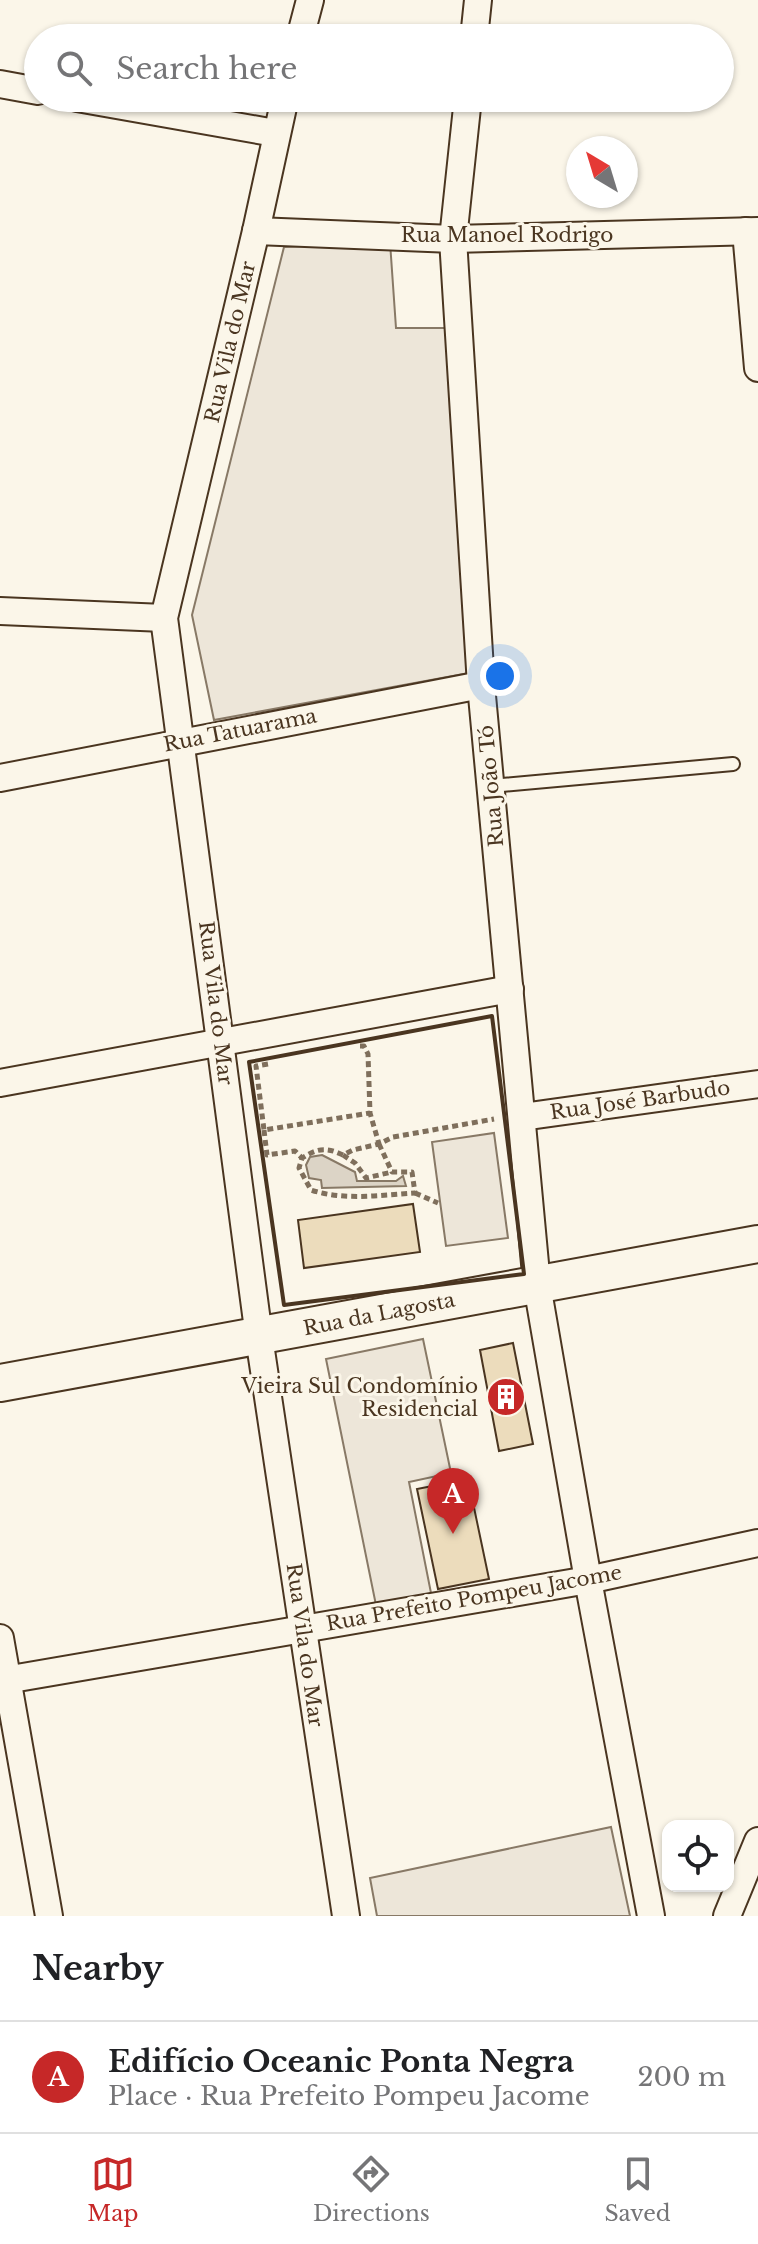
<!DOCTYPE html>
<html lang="en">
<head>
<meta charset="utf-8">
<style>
	body { margin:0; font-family:"Libre Baskerville",serif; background:#f2f2f2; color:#202124 }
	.controls { position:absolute; right:24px; bottom:24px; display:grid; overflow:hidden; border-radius:16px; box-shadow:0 2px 6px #0004 }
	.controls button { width:72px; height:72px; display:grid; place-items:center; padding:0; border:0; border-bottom:2px solid #e0e0e0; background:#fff; color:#202124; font:40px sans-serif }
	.compass { position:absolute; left:566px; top:136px; width:72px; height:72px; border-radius:50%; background:#fff; box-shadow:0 2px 6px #0004; rotate:322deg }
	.you { position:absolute; left:500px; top:676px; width:28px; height:28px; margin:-20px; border:6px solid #fff; border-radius:50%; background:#1a73e8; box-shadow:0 0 0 12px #1a73e833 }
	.badge { display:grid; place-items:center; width:52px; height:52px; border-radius:50%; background:#c62828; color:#fff; font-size:26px; font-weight:700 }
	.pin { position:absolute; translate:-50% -66px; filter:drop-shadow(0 2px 4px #0008) }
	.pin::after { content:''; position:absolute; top:42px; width:28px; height:24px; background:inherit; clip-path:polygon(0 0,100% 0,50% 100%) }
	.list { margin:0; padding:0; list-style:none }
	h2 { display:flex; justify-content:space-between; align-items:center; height:104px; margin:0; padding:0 32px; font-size:34px }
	h2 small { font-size:26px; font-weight:400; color:#757577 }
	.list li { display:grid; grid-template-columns:52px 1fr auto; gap:24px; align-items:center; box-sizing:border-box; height:112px; padding:0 32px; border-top:2px solid #e0e0e0 }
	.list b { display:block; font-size:30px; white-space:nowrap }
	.list p { margin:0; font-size:26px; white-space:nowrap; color:#757577 }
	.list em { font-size:26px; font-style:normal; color:#757577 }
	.icon { flex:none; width:44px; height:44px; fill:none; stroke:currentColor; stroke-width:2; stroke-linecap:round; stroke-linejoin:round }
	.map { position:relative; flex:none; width:758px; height:1916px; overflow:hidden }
	.search { position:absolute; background:#fff; box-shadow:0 2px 6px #0004; left:24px; right:24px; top:24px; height:88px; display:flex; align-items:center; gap:20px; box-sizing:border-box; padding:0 28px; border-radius:44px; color:#757577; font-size:30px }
	.sheet { height:216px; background:#fff }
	nav { display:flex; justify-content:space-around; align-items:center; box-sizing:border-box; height:112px; border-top:2px solid #e0e0e0; background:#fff; font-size:22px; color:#757577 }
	nav a { display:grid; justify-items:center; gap:4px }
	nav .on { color:#c62828 }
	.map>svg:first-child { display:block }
	.green { fill:#ede6d9; stroke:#887966; stroke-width:2 }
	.water { fill:#dcd4c6; stroke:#887966; stroke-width:2 }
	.building { fill:#ecdcbc; stroke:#4a3520; stroke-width:2 }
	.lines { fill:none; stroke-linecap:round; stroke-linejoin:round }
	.lane-casing { stroke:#4a3520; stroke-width:16 }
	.street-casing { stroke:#4a3520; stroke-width:30 }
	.secondary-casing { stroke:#4a3520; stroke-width:40 }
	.path { stroke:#7f6f5c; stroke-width:5; stroke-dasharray:6 4; stroke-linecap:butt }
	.lane { stroke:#fbf6e9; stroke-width:12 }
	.street { stroke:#fbf6e9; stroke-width:26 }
	.secondary { stroke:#fbf6e9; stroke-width:36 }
	.wall { stroke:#4a3520; stroke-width:4 }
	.labels { text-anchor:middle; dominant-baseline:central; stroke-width:6; stroke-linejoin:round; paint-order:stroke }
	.street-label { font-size:20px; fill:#4a3520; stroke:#fbf6e9 }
	.poi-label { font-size:20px; fill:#4a3520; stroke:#fbf6e9; text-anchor:end }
</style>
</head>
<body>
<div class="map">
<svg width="758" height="1916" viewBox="0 0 758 1916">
	<rect width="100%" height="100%" fill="#fbf6e9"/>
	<!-- green -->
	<g class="green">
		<path d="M390 242 396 328H454L469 673 214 720 192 615 284 247Z"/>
		<path d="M494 1133 508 1238 446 1246 432 1142Z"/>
		<path d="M423 1339 451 1473 409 1482 432 1598 377 1610 326 1359Z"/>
		<path d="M611 1827 630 1916H377L370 1878Z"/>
	</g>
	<!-- water -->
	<path class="water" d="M322 1155 355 1172 357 1181H396L403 1176 406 1186 322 1188 321 1180 309 1178 306 1165 310 1157Z"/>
	<!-- building -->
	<g class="building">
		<path d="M413 1204 420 1252 304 1268 298 1220Z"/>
		<path d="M513 1343 533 1444 499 1451 480 1350Z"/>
		<path d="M468 1479 489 1579 438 1589 417 1489Z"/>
	</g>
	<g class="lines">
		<!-- lane casing -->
		<g class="lane-casing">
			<path id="lane" d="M491 786 733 764"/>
		</g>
		<!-- street casing -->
		<g class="street-casing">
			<g id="street">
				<path d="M300 38 310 0"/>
				<path d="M474 38 478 0"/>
				<path d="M0 84 38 91"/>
				<path d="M77 98 275 133"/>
				<path d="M285 98 256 231 164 618 259 1337 346 1916"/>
				<path d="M468 98 453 239 481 685 537 1285 588 1580 651 1916"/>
				<path d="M256 231 453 239 758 231"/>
				<path d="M746 231 758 368"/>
				<path d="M0 611 164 618"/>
				<path d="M0 778 481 685"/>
				<path d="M0 1083 510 989"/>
				<path d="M522 1117 758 1084"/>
				<path d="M0 1638 49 1916"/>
				<path d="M0 1681 588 1580 758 1543"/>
				<path d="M727 1916 758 1841"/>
			</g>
		</g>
		<!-- secondary casing -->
		<g class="secondary-casing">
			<path id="secondary" d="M0 1383 758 1244"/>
		</g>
		<!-- path -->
		<g class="path">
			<path d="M360 1046H364L368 1054 370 1113 379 1144 393 1137 494 1119"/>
			<path d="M268 1064 256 1066 264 1130 370 1113"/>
			<path d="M264 1130 267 1155 295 1151 302 1158"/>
			<path d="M379 1144 392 1172H412L415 1193C381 1195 344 1201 311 1190L299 1168 302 1158C318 1148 326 1147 343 1155L353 1150Z"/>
			<path d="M343 1155 355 1163 366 1178 392 1172"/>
			<path d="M415 1193 438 1203"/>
		</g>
		<!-- lane -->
		<use href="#lane" class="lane"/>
		<!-- street -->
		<use href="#street" class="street"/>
		<!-- secondary -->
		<use href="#secondary" class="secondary"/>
		<!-- wall -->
		<path class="wall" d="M492 1016 524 1274 284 1305 249 1062Z"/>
	</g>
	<!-- icons -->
	<defs>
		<g id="building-disc" transform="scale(2)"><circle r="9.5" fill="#c62828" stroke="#fbf6e9"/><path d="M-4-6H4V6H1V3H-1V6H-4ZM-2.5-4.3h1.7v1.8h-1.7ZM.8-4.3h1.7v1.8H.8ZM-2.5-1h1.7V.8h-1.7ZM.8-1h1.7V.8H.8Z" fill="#fff"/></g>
	</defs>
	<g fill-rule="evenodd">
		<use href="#building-disc" x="506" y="1397"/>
	</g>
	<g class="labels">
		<!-- street labels -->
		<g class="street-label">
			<text x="507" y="235">Rua Manoel Rodrigo</text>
			<text transform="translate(230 342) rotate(-77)">Rua Vila do Mar</text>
			<text transform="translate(240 730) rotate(-11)">Rua Tatuarama</text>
			<text transform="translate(491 786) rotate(-95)">Rua João Tó</text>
			<text transform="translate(216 1003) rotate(83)">Rua Vila do Mar</text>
			<text transform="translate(640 1100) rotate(-8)">Rua José Barbudo</text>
			<text transform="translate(379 1314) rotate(-11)">Rua da Lagosta</text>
			<text transform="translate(474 1598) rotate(-10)">Rua Prefeito Pompeu Jacome</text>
			<text transform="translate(305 1645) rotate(82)">Rua Vila do Mar</text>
		</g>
		<!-- poi labels -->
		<g class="poi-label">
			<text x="478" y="1386">Vieira Sul Condomínio<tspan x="478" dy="23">Residencial</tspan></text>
		</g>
	</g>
</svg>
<div class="controls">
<button><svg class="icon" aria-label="locate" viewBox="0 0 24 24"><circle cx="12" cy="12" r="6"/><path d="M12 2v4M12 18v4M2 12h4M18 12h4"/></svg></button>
</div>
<svg class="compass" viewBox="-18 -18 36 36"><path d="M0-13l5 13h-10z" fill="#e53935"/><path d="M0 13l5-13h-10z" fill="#757577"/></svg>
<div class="you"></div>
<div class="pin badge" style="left:453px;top:1534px">A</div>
<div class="search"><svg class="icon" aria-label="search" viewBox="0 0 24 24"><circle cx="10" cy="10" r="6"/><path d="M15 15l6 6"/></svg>Search here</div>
</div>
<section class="sheet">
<h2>Nearby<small></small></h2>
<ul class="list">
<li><span class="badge">A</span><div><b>Edifício Oceanic Ponta Negra</b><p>Place · Rua Prefeito Pompeu Jacome</p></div><em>200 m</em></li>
</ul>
</section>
<nav>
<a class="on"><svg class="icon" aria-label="map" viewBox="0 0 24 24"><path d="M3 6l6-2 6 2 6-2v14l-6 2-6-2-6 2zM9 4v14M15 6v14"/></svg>Map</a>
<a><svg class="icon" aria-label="directions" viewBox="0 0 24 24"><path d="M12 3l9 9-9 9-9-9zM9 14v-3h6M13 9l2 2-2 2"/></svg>Directions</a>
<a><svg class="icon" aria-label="saved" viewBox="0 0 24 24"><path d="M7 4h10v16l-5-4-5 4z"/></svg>Saved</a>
</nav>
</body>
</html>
